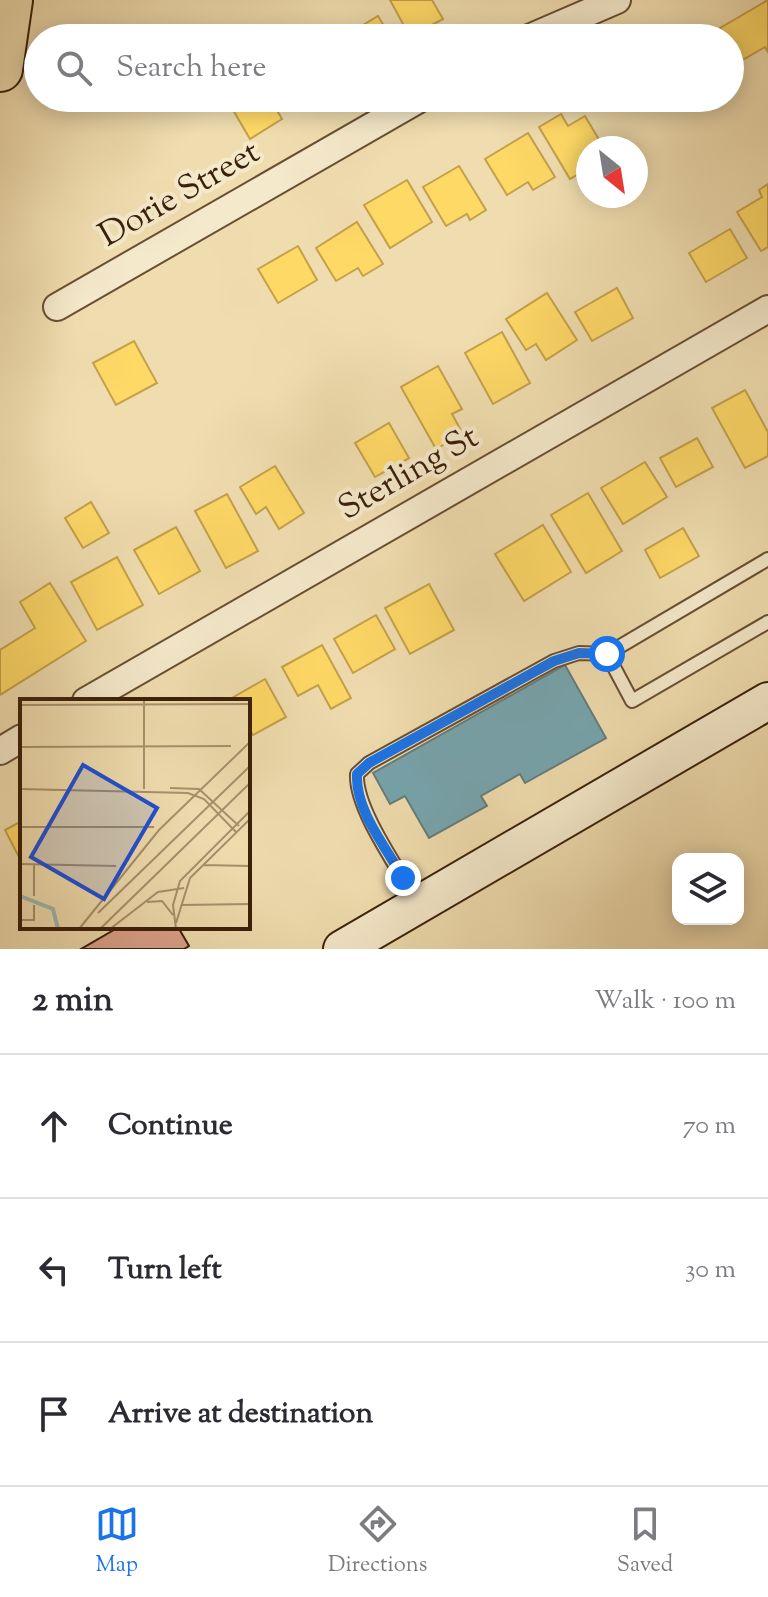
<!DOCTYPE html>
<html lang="en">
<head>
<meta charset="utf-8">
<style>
	body { margin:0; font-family:"Sorts Mill Goudy",serif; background:#f7f7f7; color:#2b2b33 }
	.controls { position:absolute; right:24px; bottom:24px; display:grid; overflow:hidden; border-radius:16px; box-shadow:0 4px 20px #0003 }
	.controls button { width:72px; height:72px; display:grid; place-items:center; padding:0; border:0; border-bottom:2px solid #e1e1e2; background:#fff; color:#2b2b33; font:40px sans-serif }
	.compass { position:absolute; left:576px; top:136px; width:72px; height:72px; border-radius:50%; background:#fff; box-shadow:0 4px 20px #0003; rotate:150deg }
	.stop { position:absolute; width:24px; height:24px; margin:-18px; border:6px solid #1a73e8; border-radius:50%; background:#fff }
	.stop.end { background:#1a73e8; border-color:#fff; box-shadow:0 2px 8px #0008 }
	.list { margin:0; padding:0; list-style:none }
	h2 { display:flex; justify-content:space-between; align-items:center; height:104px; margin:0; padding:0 32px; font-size:34px }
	h2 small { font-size:26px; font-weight:400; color:#7c7c81 }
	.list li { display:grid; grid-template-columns:52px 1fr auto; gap:24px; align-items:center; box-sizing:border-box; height:144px; padding:0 32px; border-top:2px solid #e1e1e2 }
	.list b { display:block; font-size:30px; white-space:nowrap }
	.list em { font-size:26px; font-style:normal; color:#7c7c81 }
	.icon { flex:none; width:44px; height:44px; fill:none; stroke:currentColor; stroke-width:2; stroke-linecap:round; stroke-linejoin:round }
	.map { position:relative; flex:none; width:768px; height:949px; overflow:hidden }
	.search { position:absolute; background:#fff; box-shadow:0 4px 20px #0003; left:24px; right:24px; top:24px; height:88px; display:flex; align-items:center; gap:20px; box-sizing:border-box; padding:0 28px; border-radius:44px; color:#7c7c81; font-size:30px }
	.sheet { height:536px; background:#fff }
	nav { display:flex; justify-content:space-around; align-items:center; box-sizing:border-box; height:112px; border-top:2px solid #e1e1e2; background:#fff; font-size:22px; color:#7c7c81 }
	nav a { display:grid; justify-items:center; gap:4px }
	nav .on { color:#1a73e8 }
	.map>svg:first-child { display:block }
	.homes { fill:#ffd966; stroke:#c4a14a; stroke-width:2 }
	.public { fill:#76a5af; stroke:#647d7d; stroke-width:2 }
	.building { fill:#dca38c; stroke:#3a1f09; stroke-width:2 }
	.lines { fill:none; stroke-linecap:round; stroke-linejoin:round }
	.service-casing { stroke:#684e32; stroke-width:16 }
	.minor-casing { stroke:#684e32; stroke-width:30 }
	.secondary-casing { stroke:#3a1f09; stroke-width:40 }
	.motorway-casing { stroke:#3a1f09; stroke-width:48 }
	.service { stroke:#f5e9cb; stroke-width:12 }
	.minor { stroke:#f5e9cb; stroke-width:26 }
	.secondary { stroke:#f5e9cb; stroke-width:36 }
	.motorway { stroke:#f0ddaf; stroke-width:44 }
	.route { stroke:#1a73e8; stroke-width:10 }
	.labels { text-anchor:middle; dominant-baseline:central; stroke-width:8; stroke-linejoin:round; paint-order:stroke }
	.street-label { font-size:34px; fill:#3a1f09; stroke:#f5e9cb }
	.inset-river { fill:none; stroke:#9cbab3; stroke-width:4 }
	.inset-road { fill:none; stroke:#a7916d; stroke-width:2 }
	.view { fill:#1d4ed8; fill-opacity:0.15; stroke:#1d4ed8; stroke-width:4 }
	.inset-edge { fill:none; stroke:#3a1f09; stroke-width:4 }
</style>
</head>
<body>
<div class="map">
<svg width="768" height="949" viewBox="0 0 768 949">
	<rect width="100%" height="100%" fill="#f0ddaf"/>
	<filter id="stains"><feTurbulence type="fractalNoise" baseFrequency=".0025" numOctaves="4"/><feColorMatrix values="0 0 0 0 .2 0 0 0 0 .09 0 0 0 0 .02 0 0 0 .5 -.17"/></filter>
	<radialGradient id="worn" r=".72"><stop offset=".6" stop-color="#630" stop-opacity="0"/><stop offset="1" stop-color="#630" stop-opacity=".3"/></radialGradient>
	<!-- homes -->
	<g class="homes">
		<path d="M390 0H432L443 19 410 37Z"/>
		<path d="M768 0V52L765 47 739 62 730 46V38H726L720 28Z"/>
		<path d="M378 16 391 38H342Z"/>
		<path d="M226 98H270L282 119 250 139Z"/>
		<path d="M561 114 568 126 585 116 604 148H588V168L570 179 539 127Z"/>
		<path d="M528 133 555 177 533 190 528 182 507 195 485 159Z"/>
		<path d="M459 166 486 210 470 220 467 214 446 226 423 187Z"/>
		<path d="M407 180 432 222 390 248 364 205Z"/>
		<path d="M768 184V247L761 251 737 212 762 197 759 190Z"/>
		<path d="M357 222 383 264 363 276 358 268 336 281 316 248Z"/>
		<path d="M730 229 747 258 706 282 689 253Z"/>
		<path d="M298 246 317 280 278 303 258 269Z"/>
		<path d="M617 288 633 318 592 341 575 312Z"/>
		<path d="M547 293 577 340 546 360 536 344 526 350 506 319Z"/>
		<path d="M502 332 530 383 493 404 465 353Z"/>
		<path d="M134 341 157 383 116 405 93 363Z"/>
		<path d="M438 366 462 409 452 414 463 434 436 449 401 387Z"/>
		<path d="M745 390 768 432V456L745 468 712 408Z"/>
		<path d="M389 423 409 458 375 477 355 443Z"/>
		<path d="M697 438 713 467 676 487 660 458Z"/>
		<path d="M645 462 667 497 623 524 601 488Z"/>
		<path d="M275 466 304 513 279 529 266 507 256 514 240 487Z"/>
		<path d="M588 493 622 551 586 573 551 515Z"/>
		<path d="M227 494 258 551 226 568 195 511Z"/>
		<path d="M91 502 109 533 83 548 65 518Z"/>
		<path d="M543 525 571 572 524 601 495 554Z"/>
		<path d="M176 527 200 571 159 594 134 550Z"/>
		<path d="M683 528 699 556 660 578 645 550Z"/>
		<path d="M117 557 143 605 97 630 71 582Z"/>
		<path d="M50 583 86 641 0 695V650L35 628 20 602Z"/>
		<path d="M429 584 454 630 410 654 385 608Z"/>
		<path d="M376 615 395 649 353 673 334 639Z"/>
		<path d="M322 645 351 698 331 709 318 685 298 696 282 667Z"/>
		<path d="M265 679 286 717 253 735 248 727V701H233L232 698Z"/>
		<path d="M22 821V863L5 830Z"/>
	</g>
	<!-- public -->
	<path class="public" d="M565 665 606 738 525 783 520 774 481 796 487 806 429 838 405 796 390 804 373 773Z"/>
	<!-- building -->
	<path class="building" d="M119 927H178L189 946 184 949H81Z"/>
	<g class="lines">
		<!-- service casing -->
		<g class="service-casing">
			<g id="service">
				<path d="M768 559 607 654 632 701 768 622"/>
				<path d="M417 902C399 869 355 809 357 774L369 763 554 661 579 653 607 654"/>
			</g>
		</g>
		<!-- minor casing -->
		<g class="minor-casing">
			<g id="minor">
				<path d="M529 38 617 0"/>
				<path d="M57 307 421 98"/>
				<path d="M86 701 768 309"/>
				<path d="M0 751 22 738"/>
			</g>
		</g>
		<!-- secondary casing -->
		<g class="secondary-casing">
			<path id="secondary" d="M342 949 768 701"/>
		</g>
		<!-- motorway casing -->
		<g class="motorway-casing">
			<path id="motorway" d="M0 69 10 0"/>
		</g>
		<!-- service -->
		<use href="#service" class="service"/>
		<!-- minor -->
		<use href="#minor" class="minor"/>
		<!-- secondary -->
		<use href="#secondary" class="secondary"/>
		<!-- motorway -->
		<use href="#motorway" class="motorway"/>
	</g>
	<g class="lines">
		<!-- route -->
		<path class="route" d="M403 878C386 847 355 810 357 774L369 763 554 661 579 653 607 654"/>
	</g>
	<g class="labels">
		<!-- street labels -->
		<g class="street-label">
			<text transform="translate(180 195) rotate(-30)">Dorie Street</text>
			<text transform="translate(409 474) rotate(-30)">Sterling St</text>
		</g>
	</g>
	<!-- overview -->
	<g transform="translate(20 699)">
		<rect width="230" height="230" fill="#f0ddaf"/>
		<path class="inset-river" d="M0 197 33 210 38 230"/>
		<path class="inset-road" d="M124 0V90M0 6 230 5M0 48 211 47M150 89 179 90 219 127M0 90 168 94 184 100 216 133M0 128H134M0 165 96 167M14 165V197M183 166 230 167M127 203 142 202 153 216M161 206 230 205M78 214 230 67M0 221H14V206M156 224 170 179 230 120M59 230 139 131 230 43M80 230 230 84M90 230 138 193 164 189M156 230 153 206 160 182 230 112"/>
		<path class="view" d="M63 66 137 109 84 200 11 158Z"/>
		<rect width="230" height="230" class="inset-edge"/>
	</g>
	<rect width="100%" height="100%" filter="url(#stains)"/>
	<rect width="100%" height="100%" fill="url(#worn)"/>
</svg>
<div class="controls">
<button><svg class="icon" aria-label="layers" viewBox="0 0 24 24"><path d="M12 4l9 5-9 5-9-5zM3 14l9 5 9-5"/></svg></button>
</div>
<svg class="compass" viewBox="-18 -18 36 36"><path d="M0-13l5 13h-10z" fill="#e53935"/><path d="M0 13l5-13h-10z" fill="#7c7c81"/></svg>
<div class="stop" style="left:607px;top:654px"></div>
<div class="stop end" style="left:403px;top:878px"></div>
<div class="search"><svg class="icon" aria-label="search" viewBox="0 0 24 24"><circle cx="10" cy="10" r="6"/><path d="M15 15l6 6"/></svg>Search here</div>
</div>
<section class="sheet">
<h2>2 min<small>Walk · 100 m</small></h2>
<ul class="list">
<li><svg class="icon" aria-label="ahead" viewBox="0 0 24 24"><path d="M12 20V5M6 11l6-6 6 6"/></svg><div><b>Continue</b></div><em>70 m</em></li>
<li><svg class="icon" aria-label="left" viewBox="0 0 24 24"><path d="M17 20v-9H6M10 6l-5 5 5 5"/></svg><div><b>Turn left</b></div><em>30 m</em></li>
<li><svg class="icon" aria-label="arrive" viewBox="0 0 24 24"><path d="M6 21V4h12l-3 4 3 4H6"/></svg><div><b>Arrive at destination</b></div></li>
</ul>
</section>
<nav>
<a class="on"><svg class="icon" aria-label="map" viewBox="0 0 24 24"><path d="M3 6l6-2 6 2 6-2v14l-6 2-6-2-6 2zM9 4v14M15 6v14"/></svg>Map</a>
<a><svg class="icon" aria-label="directions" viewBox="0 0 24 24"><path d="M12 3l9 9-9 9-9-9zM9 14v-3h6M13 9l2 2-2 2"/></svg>Directions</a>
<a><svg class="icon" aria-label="saved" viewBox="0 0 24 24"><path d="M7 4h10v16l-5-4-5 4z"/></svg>Saved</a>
</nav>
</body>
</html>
